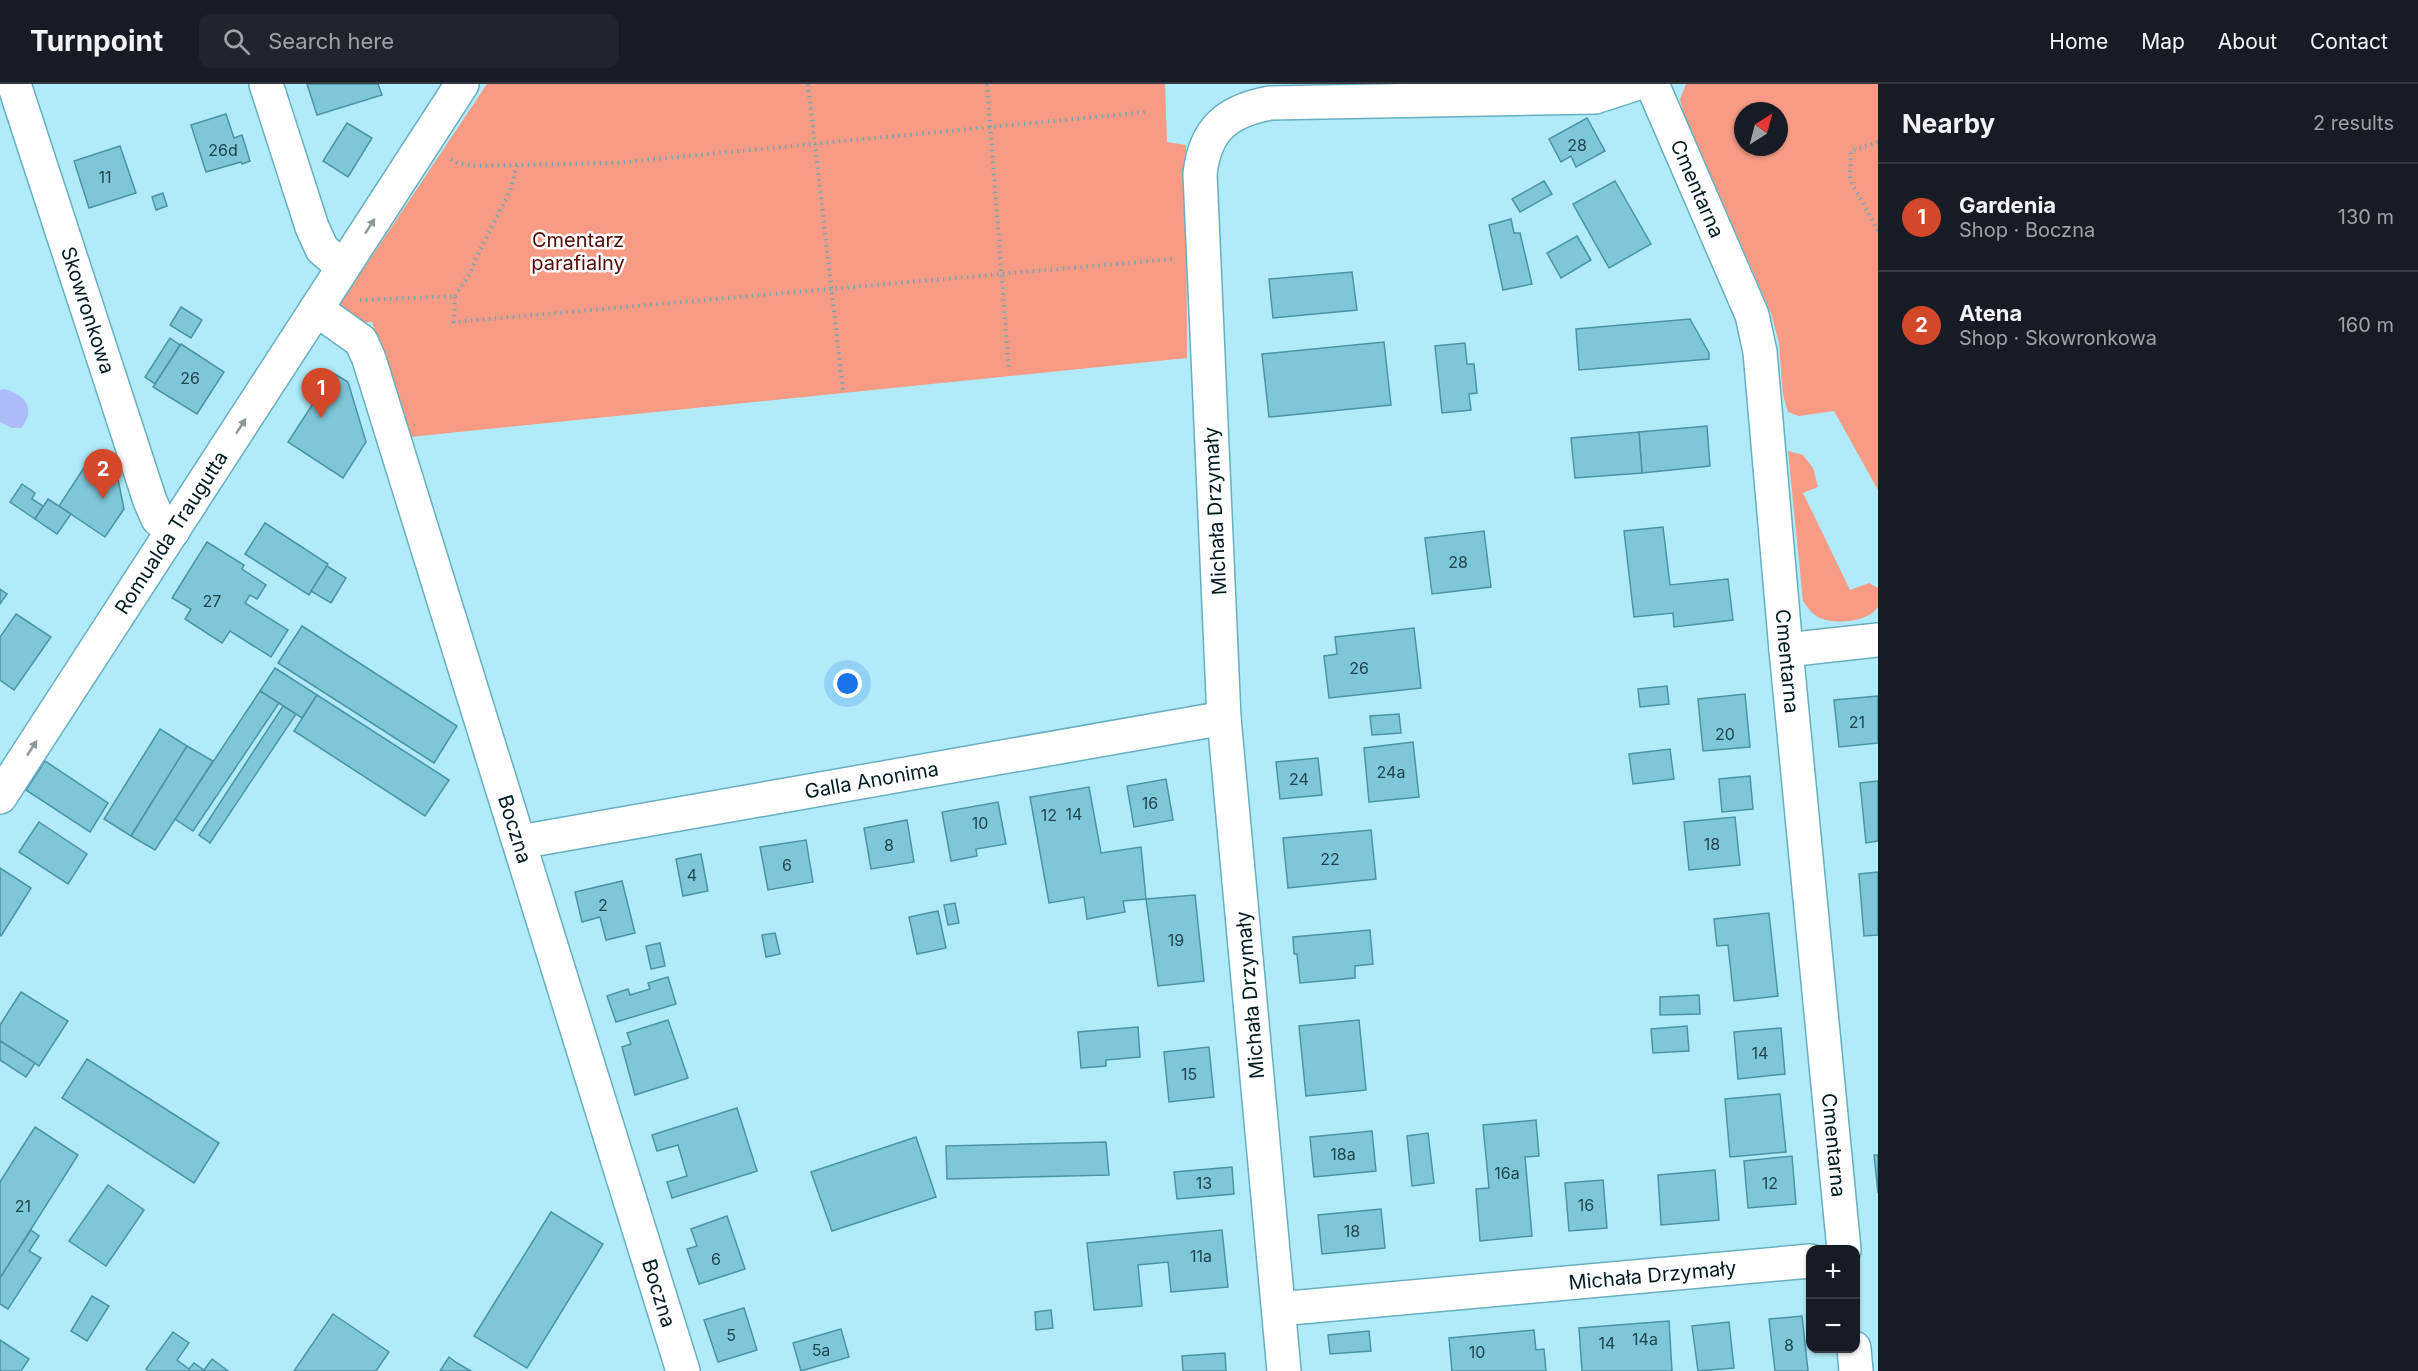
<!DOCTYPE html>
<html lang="en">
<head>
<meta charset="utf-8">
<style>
	body { margin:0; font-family:Inter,sans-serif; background:#20242c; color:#f1f3f6 }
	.controls { position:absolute; right:18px; bottom:18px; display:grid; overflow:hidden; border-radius:12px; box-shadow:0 2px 4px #0004 }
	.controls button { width:54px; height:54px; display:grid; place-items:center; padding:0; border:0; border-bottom:2px solid #363941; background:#171b24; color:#f1f3f6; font:30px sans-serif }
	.compass { position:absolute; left:1734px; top:18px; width:54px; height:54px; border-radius:50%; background:#171b24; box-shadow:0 2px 4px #0004; rotate:36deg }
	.you { position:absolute; left:848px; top:600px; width:21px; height:21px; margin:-15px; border:4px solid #fff; border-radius:50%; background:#1a73e8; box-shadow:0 0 0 9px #1a73e833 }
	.badge { display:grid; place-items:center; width:39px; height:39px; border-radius:50%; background:#d24828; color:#fff; font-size:20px; font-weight:700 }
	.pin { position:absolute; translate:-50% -50px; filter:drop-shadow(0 2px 3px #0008) }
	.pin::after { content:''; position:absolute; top:32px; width:21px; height:18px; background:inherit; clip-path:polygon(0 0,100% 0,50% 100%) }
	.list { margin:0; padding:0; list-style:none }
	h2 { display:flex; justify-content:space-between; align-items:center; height:78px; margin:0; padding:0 24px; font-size:26px }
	h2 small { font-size:20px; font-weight:400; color:#9ea1a6 }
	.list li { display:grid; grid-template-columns:39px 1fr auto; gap:18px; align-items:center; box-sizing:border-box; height:108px; padding:0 24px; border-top:2px solid #363941 }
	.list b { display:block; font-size:22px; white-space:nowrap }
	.list p { margin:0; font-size:20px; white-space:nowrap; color:#9ea1a6 }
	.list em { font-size:20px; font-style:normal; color:#9ea1a6 }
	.icon { flex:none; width:33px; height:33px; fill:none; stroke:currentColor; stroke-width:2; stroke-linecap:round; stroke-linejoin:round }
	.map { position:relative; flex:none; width:1878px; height:1287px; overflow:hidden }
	header { display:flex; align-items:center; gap:36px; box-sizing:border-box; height:84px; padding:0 30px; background:#171b24; border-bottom:2px solid #363941 }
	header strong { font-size:28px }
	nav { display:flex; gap:33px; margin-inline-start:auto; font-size:21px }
	.search { width:420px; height:54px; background:#20242c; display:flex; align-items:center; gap:15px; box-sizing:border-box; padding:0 21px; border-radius:12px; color:#9ea1a6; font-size:22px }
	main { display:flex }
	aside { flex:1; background:#171b24 }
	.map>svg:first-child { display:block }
	.green { fill:#f79b85; fill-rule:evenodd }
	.water { fill:#adbbf9 }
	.building { fill:#7ec7d8; stroke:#4b94a5; stroke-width:1.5 }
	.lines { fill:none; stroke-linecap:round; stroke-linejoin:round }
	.minor-casing { stroke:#66afc0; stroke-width:36 }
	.path { stroke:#76a6b1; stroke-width:4; stroke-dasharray:1.5 4.5; stroke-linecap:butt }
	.minor { stroke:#fff; stroke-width:33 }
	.oneway { fill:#8c989b }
	.labels { text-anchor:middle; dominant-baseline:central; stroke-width:5; stroke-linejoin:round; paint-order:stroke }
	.number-label { font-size:16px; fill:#20454e }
	.street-label { font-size:20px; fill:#001a20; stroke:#fff }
	.park-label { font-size:20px; fill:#520800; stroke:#fff }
</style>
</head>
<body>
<header>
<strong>Turnpoint</strong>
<div class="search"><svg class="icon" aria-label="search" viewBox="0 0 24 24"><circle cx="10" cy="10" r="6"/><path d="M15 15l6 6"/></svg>Search here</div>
<nav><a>Home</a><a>Map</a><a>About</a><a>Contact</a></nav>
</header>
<main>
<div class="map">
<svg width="1878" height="1287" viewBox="0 0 1878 1287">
	<rect width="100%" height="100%" fill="#b1ebf9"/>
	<!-- green -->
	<g class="green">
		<path d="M487 0H1165L1167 58 1186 61 1187 274 410 353 372 238 355 239 336 226Z"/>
		<path d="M1686 0H1878V406L1834 327 1799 332 1788 328 1783 311 1779 259 1771 229 1683 28 1680 15ZM1743 27H1779V63H1743Z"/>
		<path d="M1788 367 1803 371 1813 384 1818 403 1803 409 1850 506 1869 499 1878 504V523C1868 538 1836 541 1820 534 1813 531 1808 524 1803 517Z"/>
	</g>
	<!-- water -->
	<path class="water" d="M5 305C25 311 37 325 21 344H12L0 338V306Z"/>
	<!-- building -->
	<g class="building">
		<path d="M307 0H378L382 11 317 31Z"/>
		<path d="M226 30 234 54 242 51 250 77 242 80 241 78 206 88 191 41Z"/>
		<path d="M1587 34 1605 67 1576 83 1571 72 1561 78 1549 55Z"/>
		<path d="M347 39 372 54 348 93 323 77Z"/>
		<path d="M120 62 136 109 89 124 74 77Z"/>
		<path d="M1544 97 1552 110 1520 128 1512 115Z"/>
		<path d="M1615 97 1651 160 1609 184 1573 120Z"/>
		<path d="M163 109 167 122 156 126 152 113Z"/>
		<path d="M1511 135 1514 149H1520L1532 200 1503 206 1489 141Z"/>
		<path d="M1577 152 1591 176 1561 194 1547 169Z"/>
		<path d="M1352 188 1357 226 1273 234 1269 195Z"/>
		<path d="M181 223 202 236 191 254 170 241Z"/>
		<path d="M1690 235 1709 269V275L1579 286 1576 245Z"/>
		<path d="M170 254 180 261 155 300 145 293Z"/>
		<path d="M1384 258 1391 321 1269 333 1262 270Z"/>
		<path d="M1465 259 1467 280H1474L1477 309 1469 310 1471 326 1442 329 1435 262Z"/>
		<path d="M181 260 224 288 197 330 153 303Z"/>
		<path d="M333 289 348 298 366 358 343 394 288 358Z"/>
		<path d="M1707 342 1710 382 1642 389 1639 348Z"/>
		<path d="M1639 348 1642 389 1575 394 1571 354Z"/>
		<path d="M89 376 118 395 124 425 105 453 59 422Z"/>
		<path d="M22 400 35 409 32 415 43 422 35 435 10 418Z"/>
		<path d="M48 415 71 430 57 450 35 435Z"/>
		<path d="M265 439 328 480 309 511 245 470Z"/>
		<path d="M1663 443 1670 501 1728 495 1733 536 1674 543 1673 529 1634 533 1624 447Z"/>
		<path d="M1484 447 1491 503 1432 510 1425 454Z"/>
		<path d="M207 458 244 481 242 485 266 501 257 515 250 511 245 519 288 546 271 573 230 547 222 559 185 535 191 525 172 514Z"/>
		<path d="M327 482 346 494 331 519 311 507Z"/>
		<path d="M0 505 7 510 0 520Z"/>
		<path d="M16 530 51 553 14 606 0 596V553Z"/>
		<path d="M302 542 457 642 434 679 278 579Z"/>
		<path d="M1414 544 1421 604 1329 614 1324 572 1337 570 1335 553Z"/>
		<path d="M275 584 317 611 302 634 260 607Z"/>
		<path d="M1667 602 1669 620 1640 623 1638 605Z"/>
		<path d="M260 607 279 619 193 747 175 735Z"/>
		<path d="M1745 610 1750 663 1703 667 1698 615Z"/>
		<path d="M317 611 449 696 425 732 294 647Z"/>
		<path d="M1878 612V659L1839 663 1834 616Z"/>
		<path d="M283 622 296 630 210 759 199 751Z"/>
		<path d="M1399 630 1401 649 1372 651 1370 632Z"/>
		<path d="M160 645 187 662 131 752 104 735Z"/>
		<path d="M1413 658 1419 713 1369 718 1364 664Z"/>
		<path d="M187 662 213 677 155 766 131 752Z"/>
		<path d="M1670 665 1674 695 1633 700 1629 670Z"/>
		<path d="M1318 674 1322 711 1280 715 1276 678Z"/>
		<path d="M45 677 108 719 90 748 26 706Z"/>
		<path d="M1750 692 1753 725 1722 728 1719 695Z"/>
		<path d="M1166 695 1173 736 1134 743 1127 702Z"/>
		<path d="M1878 697V757L1866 759 1860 699Z"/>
		<path d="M1089 703 1101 769 1141 763 1146 815 1123 817 1125 828 1087 835 1084 813 1049 819 1030 713Z"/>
		<path d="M998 718 1006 760 976 765 977 772 951 777 942 728Z"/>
		<path d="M1735 733 1740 781 1689 786 1684 738Z"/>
		<path d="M907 736 914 778 871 785 864 744Z"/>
		<path d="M39 738 87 770 68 800 19 768Z"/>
		<path d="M1371 746 1376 795 1288 804 1283 754Z"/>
		<path d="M806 756 813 798 768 806 760 763Z"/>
		<path d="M701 770 708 807 683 812 676 775Z"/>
		<path d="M0 784 31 804 1 852 0 851Z"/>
		<path d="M1878 788V851L1864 852 1859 790Z"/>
		<path d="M622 797 635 849 606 856 600 833 582 838 575 808Z"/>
		<path d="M1195 811 1204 897 1158 902 1146 815Z"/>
		<path d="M955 819 959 839 948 841 944 821Z"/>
		<path d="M938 827 946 864 917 870 909 833Z"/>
		<path d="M1769 829 1778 912 1734 917 1728 861 1717 862 1714 835Z"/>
		<path d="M1370 846 1373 880 1355 882V894L1300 899 1297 870H1294L1293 853Z"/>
		<path d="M775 849 780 870 766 873 762 851Z"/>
		<path d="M660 859 665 882 651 885 646 862Z"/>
		<path d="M668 893 676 920 616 938 607 912 628 905 630 911 650 905 648 899Z"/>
		<path d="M21 908 68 937 39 982 0 957V941Z"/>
		<path d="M1699 911 1700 930 1660 931V913Z"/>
		<path d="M668 936 688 994 635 1011 622 963 631 960 627 949Z"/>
		<path d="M1359 936 1366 1006 1306 1012 1299 942Z"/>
		<path d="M1687 942 1689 967 1653 969 1651 945Z"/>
		<path d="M1138 943 1140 973 1106 976V982L1081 984 1078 948Z"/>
		<path d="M1781 944 1785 990 1738 995 1734 948Z"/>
		<path d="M0 957 35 979 26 993 0 976Z"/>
		<path d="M1209 963 1214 1013 1169 1018 1164 968Z"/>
		<path d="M87 975 219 1059 194 1099 62 1014Z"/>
		<path d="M1780 1010 1786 1068 1730 1073 1725 1015Z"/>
		<path d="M737 1024 757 1087 672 1114 667 1098 687 1092 678 1061 657 1067 652 1051Z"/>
		<path d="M1536 1036 1539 1072 1525 1073 1532 1152 1480 1157 1476 1105 1489 1104 1483 1041Z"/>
		<path d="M35 1043 78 1071 0 1194V1098Z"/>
		<path d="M1372 1047 1376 1087 1314 1093 1310 1053Z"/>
		<path d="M1428 1049 1434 1099 1412 1102 1407 1052Z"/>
		<path d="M916 1053 936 1113 832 1147 811 1088Z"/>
		<path d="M1106 1058 1109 1091 947 1095 946 1062Z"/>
		<path d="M1874 1071H1878V1109Z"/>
		<path d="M1792 1072 1796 1120 1748 1124 1744 1077Z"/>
		<path d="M1232 1083 1234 1110 1177 1115 1174 1088Z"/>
		<path d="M1715 1086 1719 1136 1661 1141 1658 1091Z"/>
		<path d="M1603 1096 1607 1144 1569 1147 1565 1099Z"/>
		<path d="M108 1101 144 1126 106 1182 69 1157Z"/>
		<path d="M1381 1125 1385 1164 1322 1170 1318 1131Z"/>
		<path d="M551 1128 603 1160 527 1284 474 1252Z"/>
		<path d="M727 1132 745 1185 699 1200 687 1165 697 1162 691 1145Z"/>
		<path d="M31 1146 39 1152 29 1167 41 1174 8 1225 0 1220V1194Z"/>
		<path d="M1222 1146 1228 1203 1171 1208 1168 1178 1138 1181 1142 1222 1094 1226 1087 1159Z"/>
		<path d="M92 1212 109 1222 87 1257 71 1247Z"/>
		<path d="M744 1224 757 1266 718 1278 704 1236Z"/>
		<path d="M1051 1226 1053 1244 1036 1246 1035 1228Z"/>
		<path d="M333 1230 389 1268 376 1287H294Z"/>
		<path d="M1802 1232 1808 1287H1775L1769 1235Z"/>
		<path d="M1669 1237 1672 1287H1582L1579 1244Z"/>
		<path d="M1729 1238 1734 1284 1698 1287 1692 1242Z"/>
		<path d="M841 1245 849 1273 801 1287 793 1259Z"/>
		<path d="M1534 1246 1536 1266 1544 1265 1546 1287H1452L1449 1254Z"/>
		<path d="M1369 1247 1371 1267 1330 1270 1328 1251Z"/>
		<path d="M173 1248 189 1259 177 1276 189 1285 194 1279 204 1286 212 1275 228 1287H149L146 1285Z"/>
		<path d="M0 1256 29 1275 21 1287H0Z"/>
		<path d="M1225 1269 1226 1287H1183L1182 1272Z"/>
		<path d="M449 1273 457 1279 471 1287H440Z"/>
	</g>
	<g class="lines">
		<!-- minor casing -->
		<g class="minor-casing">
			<g id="minor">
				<path id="s1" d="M14 0 150 417 158 435 173 447"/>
				<path d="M266 0 312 143 322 165 343 183"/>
				<path id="s2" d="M1652 0 1752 231 1760 268 1786 566 1844 1166"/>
				<path id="s3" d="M316 225 361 257 369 275 683 1287"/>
				<path d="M1786 566 1878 556"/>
				<path id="s4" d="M0 713 462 0"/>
				<path id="s5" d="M520 758 1224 634"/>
				<path id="s6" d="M1279 1225 1810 1177"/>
				<path d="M1854 1264 1856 1287"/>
				<path d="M1284 1287 1224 634 1200 90C1205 45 1227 27 1270 19L1595 13 1635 0"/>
			</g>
		</g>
		<!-- path -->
		<g class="path">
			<path d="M808 0 843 306"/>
			<path d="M987 0 1009 287"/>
			<path d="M1878 58 1851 67 1850 96 1878 147"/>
			<path d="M451 75 458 79 475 82 614 79 1147 28"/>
			<path d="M455 212 470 189 475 176 510 107 517 81"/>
			<path d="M360 216 455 212 454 238 1172 175"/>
		</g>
		<!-- minor -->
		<use href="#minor" class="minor"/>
	</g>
	<!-- one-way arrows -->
	<defs><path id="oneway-solid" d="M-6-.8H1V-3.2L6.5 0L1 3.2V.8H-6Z" transform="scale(1.5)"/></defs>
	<g class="oneway">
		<use href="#oneway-solid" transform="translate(370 142) rotate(-57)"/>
		<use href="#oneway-solid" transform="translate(241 342) rotate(-57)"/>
		<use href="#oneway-solid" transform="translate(32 664) rotate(-57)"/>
	</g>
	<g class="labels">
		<!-- number labels -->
		<g class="number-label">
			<text x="1577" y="61">28</text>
			<text x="223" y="66">26d</text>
			<text x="105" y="93">11</text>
			<text x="190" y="294">26</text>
			<text x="1458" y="478">28</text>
			<text x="212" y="517">27</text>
			<text x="1359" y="584">26</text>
			<text x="1857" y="638">21</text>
			<text x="1725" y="650">20</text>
			<text x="1391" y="688">24a</text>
			<text x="1299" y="695">24</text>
			<text x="1150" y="719">16</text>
			<text x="1074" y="730">14</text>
			<text x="1049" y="731">12</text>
			<text x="980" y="739">10</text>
			<text x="1712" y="760">18</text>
			<text x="889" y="761">8</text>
			<text x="1330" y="775">22</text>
			<text x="787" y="781">6</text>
			<text x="692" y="791">4</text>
			<text x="603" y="821">2</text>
			<text x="1176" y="856">19</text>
			<text x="1760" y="969">14</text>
			<text x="1189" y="990">15</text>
			<text x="1343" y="1070">18a</text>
			<text x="1507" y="1089">16a</text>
			<text x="1204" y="1099">13</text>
			<text x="1770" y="1099">12</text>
			<text x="1586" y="1121">16</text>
			<text x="23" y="1122">21</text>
			<text x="1352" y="1147">18</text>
			<text x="1201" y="1172">11a</text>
			<text x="716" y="1175">6</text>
			<text x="731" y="1251">5</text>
			<text x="1645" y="1255">14a</text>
			<text x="1607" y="1259">14</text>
			<text x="1789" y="1261">8</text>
			<text x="821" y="1266">5a</text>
			<text x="1477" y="1268">10</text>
		</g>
		<!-- street labels -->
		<g class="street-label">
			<text stroke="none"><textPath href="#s2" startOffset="114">Cmentarna</textPath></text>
			<text stroke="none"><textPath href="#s1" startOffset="238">Skowronkowa</textPath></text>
			<text transform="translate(1215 427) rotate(-93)">Michała Drzymały</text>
			<text stroke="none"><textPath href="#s4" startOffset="315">Romualda Traugutta</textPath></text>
			<text stroke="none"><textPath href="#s2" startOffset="600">Cmentarna</textPath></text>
			<text stroke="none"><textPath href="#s5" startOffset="357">Galla Anonima</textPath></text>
			<text stroke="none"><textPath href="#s3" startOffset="567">Boczna</textPath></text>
			<text transform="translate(1250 911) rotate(-95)">Michała Drzymały</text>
			<text stroke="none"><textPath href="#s2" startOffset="1086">Cmentarna</textPath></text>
			<text stroke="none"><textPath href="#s6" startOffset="375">Michała Drzymały</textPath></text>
			<text stroke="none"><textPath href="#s3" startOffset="1053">Boczna</textPath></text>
		</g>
		<!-- park labels -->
		<g class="park-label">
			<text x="578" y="156">Cmentarz<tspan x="578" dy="23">parafialny</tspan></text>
		</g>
	</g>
</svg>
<div class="controls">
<button>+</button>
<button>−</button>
</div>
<svg class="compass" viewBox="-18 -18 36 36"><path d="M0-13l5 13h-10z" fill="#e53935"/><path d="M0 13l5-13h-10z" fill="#9ea1a6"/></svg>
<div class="you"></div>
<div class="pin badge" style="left:321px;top:334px">1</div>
<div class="pin badge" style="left:103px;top:415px">2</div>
</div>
<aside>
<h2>Nearby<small>2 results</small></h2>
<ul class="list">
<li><span class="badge">1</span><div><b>Gardenia</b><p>Shop · Boczna</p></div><em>130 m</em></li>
<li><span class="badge">2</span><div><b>Atena</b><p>Shop · Skowronkowa</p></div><em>160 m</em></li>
</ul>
</aside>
</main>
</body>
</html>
